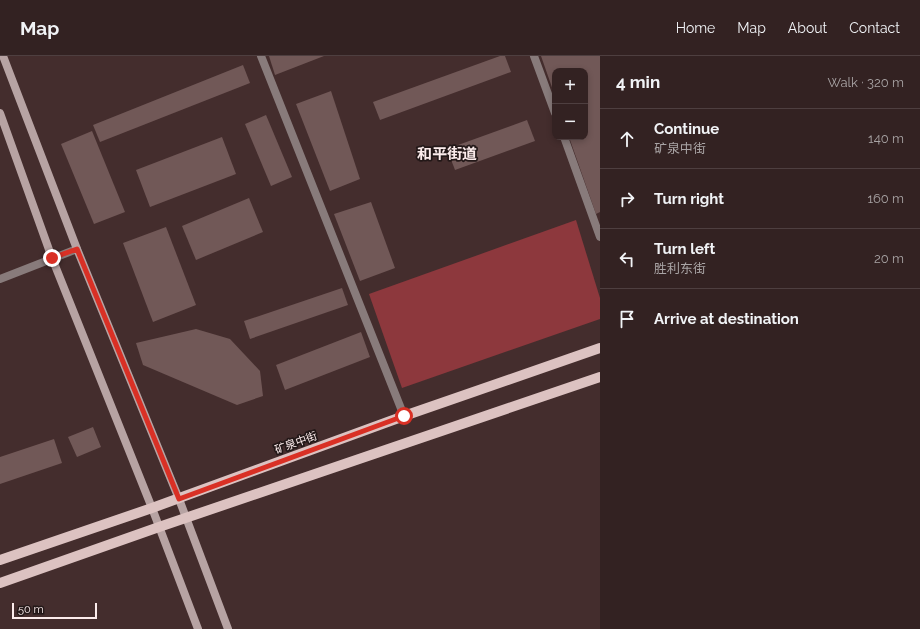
<!DOCTYPE html>
<html lang="en">
<head>
<meta charset="utf-8">
<style>
	body { margin:0; font-family:Raleway,"Noto Sans SC",sans-serif; background:#3b2a2a; color:#f1f3f6 }
	.controls { position:absolute; right:12px; top:12px; display:grid; overflow:hidden; border-radius:8px; box-shadow:0 2px 6px #0003 }
	.controls button { width:36px; height:36px; display:grid; place-items:center; padding:0; border:0; border-bottom:1px solid #4e3f40; background:#322; color:#f1f3f6; font:20px sans-serif }
	.scale { position:absolute; left:12px; bottom:10px; width:85px; box-sizing:border-box; padding-left:4px; border:2px solid #fcecec; border-top:0; font-size:11px; line-height:14px; white-space:nowrap; color:#fcecec; -webkit-text-stroke:3px #231818; paint-order:stroke }
	.stop { position:absolute; width:12px; height:12px; margin:-9px; border:3px solid #d93025; border-radius:50%; background:#fff }
	.stop.end { background:#d93025; border-color:#fff; box-shadow:0 1px 4px #0008 }
	.list { margin:0; padding:0; list-style:none }
	h2 { display:flex; justify-content:space-between; align-items:center; height:52px; margin:0; padding:0 16px; font-size:17px }
	h2 small { font-size:13px; font-weight:400; color:#a9a4a5 }
	.list li { display:grid; grid-template-columns:26px 1fr auto; gap:12px; align-items:center; box-sizing:border-box; height:60px; padding:0 16px; border-top:1px solid #4e3f40 }
	.list b { display:block; font-size:15px; white-space:nowrap }
	.list p { margin:0; font-size:13px; white-space:nowrap; color:#a9a4a5 }
	.list em { font-size:13px; font-style:normal; color:#a9a4a5 }
	.icon { flex:none; width:22px; height:22px; fill:none; stroke:currentColor; stroke-width:2; stroke-linecap:round; stroke-linejoin:round }
	.map { position:relative; flex:none; width:600px; height:573px; overflow:hidden }
	header { display:flex; align-items:center; gap:24px; box-sizing:border-box; height:56px; padding:0 20px; background:#322; border-bottom:1px solid #4e3f40 }
	header strong { font-size:19px }
	nav { display:flex; gap:22px; margin-inline-start:auto; font-size:14px }
	main { display:flex }
	aside { flex:1; background:#322 }
	.map>svg:first-child { display:block }
	.green { fill:#8d383d }
	.building { fill:#715857 }
	.lines { fill:none; stroke-linecap:round; stroke-linejoin:round }
	.street { stroke:#887b7b; stroke-width:8 }
	.secondary { stroke:#b7a3a3; stroke-width:8 }
	.primary { stroke:#dcc2c1; stroke-width:10 }
	.route { stroke:#d93025; stroke-width:5 }
	.labels { text-anchor:middle; dominant-baseline:central; stroke-width:3.5; stroke-linejoin:round; paint-order:stroke }
	.street-label { font-size:11px; fill:#fcecec; stroke:#231818 }
	.district-label { font-size:15px; font-weight:bold; fill:#fcecec; stroke:#231818 }
</style>
</head>
<body>
<header>
<strong>Map</strong>
<nav><a>Home</a><a>Map</a><a>About</a><a>Contact</a></nav>
</header>
<main>
<div class="map">
<svg width="600" height="573" viewBox="0 0 600 573">
	<rect width="100%" height="100%" fill="#442d2d"/>
	<!-- green -->
	<path class="green" d="M576 164 600 242V263L402 332 369 238Z"/>
	<!-- building -->
	<g class="building">
		<path d="M269 0H324L275 19Z"/>
		<path d="M500 0H505L511 16 380 64 373 46Z"/>
		<path d="M541 0H600V156L596 158 569 81H585V15H555V40Z"/>
		<path d="M243 9 250 27 100 86 93 69Z"/>
		<path d="M331 35 360 123 330 135 296 48Z"/>
		<path d="M266 59 292 121 271 130 245 68Z"/>
		<path d="M527 64 535 85 455 114 447 93Z"/>
		<path d="M92 75 125 156 94 168 61 88Z"/>
		<path d="M222 81 236 118 150 151 136 114Z"/>
		<path d="M249 142 263 176 196 204 182 170Z"/>
		<path d="M371 146 395 212 360 225 334 158Z"/>
		<path d="M166 171 196 249 153 266 123 187Z"/>
		<path d="M342 232 348 249 250 283 244 265Z"/>
		<path d="M196 273 230 283 260 315 263 340 237 349 143 309 136 287Z"/>
		<path d="M361 276 370 301 285 334 276 309Z"/>
		<path d="M93 371 101 391 77 401 68 381Z"/>
		<path d="M54 383 62 407 0 428V401Z"/>
	</g>
	<g class="lines">
		<!-- street -->
		<g class="street">
			<path d="M261 0 404 360"/>
			<path d="M534 0 555 57"/>
			<path d="M564 81 600 181"/>
			<path d="M0 223 77 193"/>
		</g>
		<!-- secondary -->
		<g class="secondary">
			<path d="M3 0 77 193 179 443 228 573"/>
			<path d="M0 57 52 202 152 452 198 573"/>
		</g>
		<!-- primary -->
		<g class="primary">
			<path d="M0 504 152 452 404 360 600 292"/>
			<path d="M0 527 159 471 600 321"/>
		</g>
	</g>
	<g class="lines">
		<!-- route -->
		<path class="route" d="M52 202 77 193 179 443 404 360"/>
	</g>
	<g class="labels">
		<!-- street labels -->
		<g class="street-label">
			<text transform="translate(296 387) rotate(-20)">矿泉中街</text>
		</g>
		<!-- district labels -->
		<g class="district-label">
			<text x="447" y="98">和平街道</text>
		</g>
	</g>
</svg>
<div class="controls">
<button>+</button>
<button>−</button>
</div>
<div class="scale">50 m</div>
<div class="stop" style="left:404px;top:360px"></div>
<div class="stop end" style="left:52px;top:202px"></div>
</div>
<aside>
<h2>4 min<small>Walk · 320 m</small></h2>
<ul class="list">
<li><svg class="icon" aria-label="ahead" viewBox="0 0 24 24"><path d="M12 20V5M6 11l6-6 6 6"/></svg><div><b>Continue</b><p>矿泉中街</p></div><em>140 m</em></li>
<li><svg class="icon" aria-label="right" viewBox="0 0 24 24"><path d="M7 20v-9h11M14 6l5 5-5 5"/></svg><div><b>Turn right</b></div><em>160 m</em></li>
<li><svg class="icon" aria-label="left" viewBox="0 0 24 24"><path d="M17 20v-9H6M10 6l-5 5 5 5"/></svg><div><b>Turn left</b><p>胜利东街</p></div><em>20 m</em></li>
<li><svg class="icon" aria-label="arrive" viewBox="0 0 24 24"><path d="M6 21V4h12l-3 4 3 4H6"/></svg><div><b>Arrive at destination</b></div></li>
</ul>
</aside>
</main>
</body>
</html>
